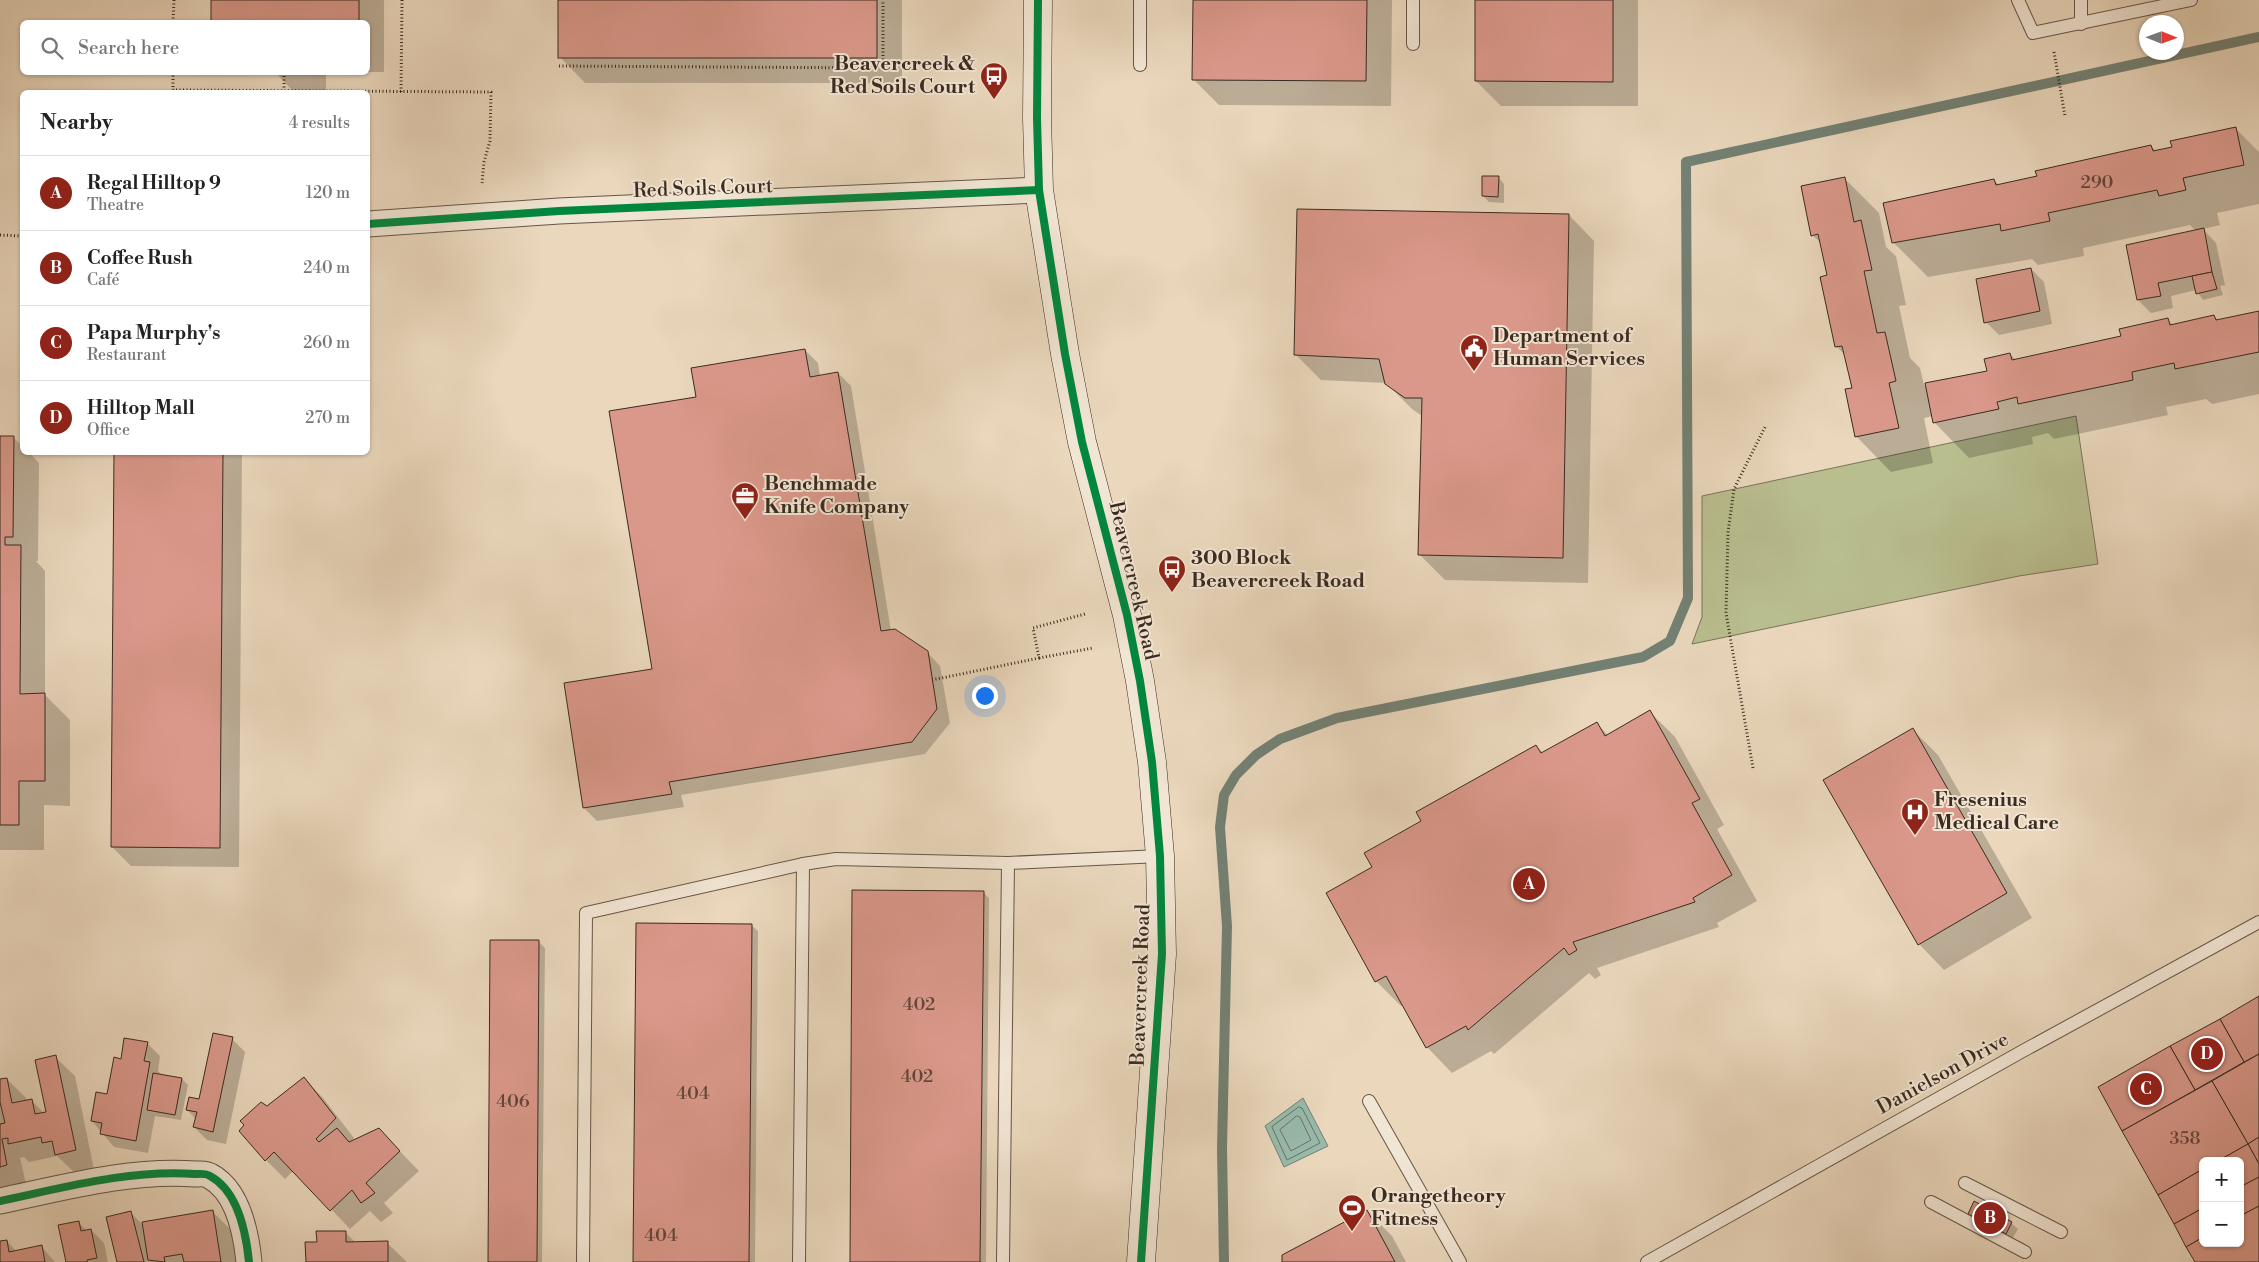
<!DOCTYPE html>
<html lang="en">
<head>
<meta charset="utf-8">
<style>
	body { margin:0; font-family:"Libre Bodoni",serif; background:#f6f6f6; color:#222 }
	.controls { position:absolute; right:15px; bottom:15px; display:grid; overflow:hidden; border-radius:8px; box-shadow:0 1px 4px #0004 }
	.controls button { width:45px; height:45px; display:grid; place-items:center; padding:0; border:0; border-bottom:1px solid #e0e0e0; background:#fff; color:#222; font:25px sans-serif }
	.compass { position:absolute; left:2139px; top:15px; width:45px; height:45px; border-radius:50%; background:#fff; box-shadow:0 1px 4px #0004; rotate:91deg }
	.you { position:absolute; left:984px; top:695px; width:18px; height:18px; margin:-12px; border:4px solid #fff; border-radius:50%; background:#1a73e8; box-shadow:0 0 0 8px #1a73e833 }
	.badge { display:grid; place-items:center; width:32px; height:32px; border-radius:50%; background:#8f2418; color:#fff; font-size:16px; font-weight:700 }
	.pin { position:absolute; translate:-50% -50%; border:2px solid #fff; box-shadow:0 1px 5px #0006 }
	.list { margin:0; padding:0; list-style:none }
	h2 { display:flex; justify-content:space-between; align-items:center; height:65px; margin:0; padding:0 20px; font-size:21px }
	h2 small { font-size:16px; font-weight:400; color:#767676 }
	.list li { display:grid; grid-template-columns:32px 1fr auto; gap:15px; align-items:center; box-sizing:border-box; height:75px; padding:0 20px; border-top:1px solid #e0e0e0 }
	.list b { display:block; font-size:19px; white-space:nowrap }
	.list p { margin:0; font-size:16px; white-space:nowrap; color:#767676 }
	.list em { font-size:16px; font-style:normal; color:#767676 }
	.icon { flex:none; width:28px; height:28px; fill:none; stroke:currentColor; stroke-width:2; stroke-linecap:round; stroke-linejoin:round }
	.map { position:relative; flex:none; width:2259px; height:1262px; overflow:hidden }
	.search { position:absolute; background:#fff; box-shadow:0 1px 4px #0004; left:20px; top:20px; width:350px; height:55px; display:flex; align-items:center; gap:12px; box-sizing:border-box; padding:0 18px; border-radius:8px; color:#767676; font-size:19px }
	.panel { position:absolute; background:#fff; box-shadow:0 1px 4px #0004; left:20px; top:90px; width:350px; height:365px; border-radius:8px }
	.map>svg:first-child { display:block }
	.green { fill:#b9be8f; stroke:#7a7458 }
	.water { fill:#98baac; stroke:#738174 }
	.shadow { fill:#0003; fill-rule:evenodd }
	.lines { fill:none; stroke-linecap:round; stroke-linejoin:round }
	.shore { stroke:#6a7266; stroke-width:1 }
	.stream { stroke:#738174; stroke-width:10 }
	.building { fill:#da988a; stroke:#3b2b20 }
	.lane-casing { stroke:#675647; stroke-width:14 }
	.street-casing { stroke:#675647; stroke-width:27 }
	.secondary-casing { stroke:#3b2b20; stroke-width:29 }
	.path { stroke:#3b2b20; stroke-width:3; stroke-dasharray:1 2.5; stroke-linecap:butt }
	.lane { stroke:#f1e5d3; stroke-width:12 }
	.street { stroke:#f1e5d3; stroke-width:25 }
	.secondary { stroke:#f1e5d3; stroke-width:28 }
	.cycleway-casing { stroke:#f1e5d3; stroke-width:11 }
	.cycleway { stroke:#00873e; stroke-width:8 }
	.labels { text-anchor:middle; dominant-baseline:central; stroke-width:4; stroke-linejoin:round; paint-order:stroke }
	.number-label { font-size:18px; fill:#63463a }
	.poi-label { font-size:20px; font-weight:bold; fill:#3b2b20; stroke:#f1e5d3; text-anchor:start }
	.street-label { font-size:20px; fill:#3b2b20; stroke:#f1e5d3 }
</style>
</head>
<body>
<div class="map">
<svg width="2259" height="1262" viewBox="0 0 2259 1262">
	<rect width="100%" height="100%" fill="#ead7bc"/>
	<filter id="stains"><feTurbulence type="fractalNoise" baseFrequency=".004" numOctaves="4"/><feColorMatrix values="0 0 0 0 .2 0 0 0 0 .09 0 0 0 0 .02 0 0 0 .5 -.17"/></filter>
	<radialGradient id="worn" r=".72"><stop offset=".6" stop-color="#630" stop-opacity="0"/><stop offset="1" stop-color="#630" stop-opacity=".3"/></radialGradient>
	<!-- green -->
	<path class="green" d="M2076 416 2098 564 2019 576 1692 644 1702 617V496Z"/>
	<!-- water -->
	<path class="water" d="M1303 1098 1328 1146 1284 1167 1265 1126Z"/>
	<!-- shadow -->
	<g class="shadow">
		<path d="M212 0H384V72H368V22H212Z"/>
		<path d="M560 0H902V83H585L560 57Z"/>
		<path d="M1194 0H1392L1391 106 1219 105 1193 79Z"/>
		<path d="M1476 0H1638V106H1501L1476 81Z"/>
		<path d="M275 72H326V92H294Z"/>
		<path d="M2235 128 2259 152V204L2217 213 2220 225 2203 229 2216 243 2225 285 2220 286 2223 295 2203 300 2196 290 2171 296 2173 308 2151 313 2138 300 2128 246 2196 231 2190 225 2083 248 2084 256 2038 265 2032 259 1928 277 1893 242 1994 180 2000 186 2038 177 2151 146 2157 152Z"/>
		<path d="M1498 177 1504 184V203L1489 202 1483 196Z"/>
		<path d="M1844 178 1879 213 1886 247 1896 256 1906 305 1899 306 1910 358 1920 368 1924 385 1988 372 2010 354 2016 360 2122 337 2168 320 2173 325 2214 316 2219 321 2259 312V394L2212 404 2206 399 2166 407 2168 415 2054 439 2048 433 2032 437 2033 444 1969 458 1934 422 1933 416 1924 418 1933 463 1891 472 1856 436 1853 389 1846 356 1836 346 1829 276 1822 244 1812 235Z"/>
		<path d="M1569 215 1594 241 1588 583 1445 580 1420 555 1422 416 1412 409 1386 383 1321 380 1296 355Z"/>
		<path d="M2031 269 2044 282 2052 324 1999 335 1986 322Z"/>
		<path d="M805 350 818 363 820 376 838 373 851 386 891 631 927 652 940 666 950 723 925 754 681 795 684 807 597 821 584 808 653 670 697 398Z"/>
		<path d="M0 438H14L22 446V452H29L39 463 38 561H36L45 571V695L70 720V806L44 805V850H0Z"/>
		<path d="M115 452H242L239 867 131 866 112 847Z"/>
		<path d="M1650 712 1675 737 1724 825 1717 829 1757 901 1717 923 1719 927 1597 968 1601 975 1595 979 1589 973 1494 1054 1491 1051 1452 1073 1427 1047 1403 1005 1401 1006 1376 981 1373 868 1422 822 1536 746 1543 753 1597 724 1608 735Z"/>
		<path d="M1913 730 1938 755 2032 918 1944 970 1919 944Z"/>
		<path d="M983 892 989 898 986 1262H851Z"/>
		<path d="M751 925 758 931 755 1262H634Z"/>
		<path d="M539 942 545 948 542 1262H489Z"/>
		<path d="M2259 998V1262H2197L2099 1088ZM2203 1161H2240V1243H2203Z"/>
		<path d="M232 1039 245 1052 226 1144 207 1140 194 1127 196 1119 187 1110 200 1101Z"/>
		<path d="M147 1043 160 1056 158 1071 163 1076 182 1079 188 1085 181 1120 155 1116 148 1153 114 1147 92 1121 108 1096 122 1060Z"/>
		<path d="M55 1057 75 1076 94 1170 76 1174 57 1156 29 1162 24 1157 20 1158 26 1184 0 1191V1081L7 1079 26 1098 27 1102 32 1101 45 1114 47 1113Z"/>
		<path d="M304 1078 323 1098 354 1138 349 1144 379 1130 419 1171 384 1203 393 1213 381 1222 370 1211 350 1229 294 1170 285 1179 266 1160 267 1107Z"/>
		<path d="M1367 1211 1392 1236 1406 1262H1284Z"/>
		<path d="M130 1212 144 1226 213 1212 232 1231 237 1262H118Z"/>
		<path d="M1969 1214 2011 1223 2018 1229 2012 1239 1976 1220Z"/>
		<path d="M78 1222 87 1231 91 1230 104 1243 108 1262H67Z"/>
		<path d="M345 1232 356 1243H387L407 1262H307L318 1243Z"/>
		<path d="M7 1241 17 1252 41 1246 55 1262H0V1242Z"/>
	</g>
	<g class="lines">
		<!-- shore -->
		<g class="shore">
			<path d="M1299 1107 1302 1108 1320 1143 1287 1160 1272 1127Z"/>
			<path d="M1297 1116 1300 1117 1311 1140 1291 1151 1280 1130Z"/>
		</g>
		<!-- stream -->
		<path class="stream" d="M1224 1262 1222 1148 1227 926 1220 827 1224 795 1236 775 1256 755 1280 739 1337 718 1643 657 1670 641 1688 598 1686 162 2259 37"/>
	</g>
	<!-- building -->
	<g class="building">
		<rect x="211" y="0" width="148" height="22"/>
		<rect x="558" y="0" width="319" height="58"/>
		<path d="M1193 0H1367L1366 81 1192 80Z"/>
		<path d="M1475 0H1613V82L1475 81Z"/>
		<path d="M2236 127 2244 165 2183 178 2186 190 2159 196 2157 190 2048 213 2050 221 2001 231 2000 224 1892 243 1883 203 1994 179 1996 185 2037 176 2035 171 2151 145 2153 151 2172 147 2170 141Z"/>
		<path d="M1482 176H1499L1498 197 1482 196Z"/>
		<path d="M1845 177 1854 222 1861 220 1872 270 1864 271 1877 333 1885 332 1896 381 1889 383 1899 428 1855 437 1845 389 1852 388 1842 346 1835 347 1820 277 1827 275 1818 234 1811 236 1801 186Z"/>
		<path d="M1297 209 1569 214 1563 558 1418 555 1422 398H1405L1385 384 1379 359 1294 355Z"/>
		<path d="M2204 228 2212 272 2158 283 2161 296 2137 300 2126 245Z"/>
		<path d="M2031 268 2040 311 1984 323 1976 279Z"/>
		<path d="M2212 272 2217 289 2196 294 2192 276Z"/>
		<path d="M2259 311V352L2175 369 2174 363 2132 372 2133 380 2018 404 2017 397 1997 402 1999 409 1933 423 1925 383 1987 371 1984 359 2010 353 2012 360 2121 336 2119 329 2168 318 2170 325 2214 315 2216 320Z"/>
		<path d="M805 349 810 377 838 372 881 631 895 629 928 651 937 709 912 742 669 782 672 794 583 808 564 683 652 669 609 411 696 397 691 368Z"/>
		<path d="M0 436H14L13 537H5V545H21L20 694 45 693V781H19V825H0Z"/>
		<path d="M114 452H223L220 848 111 847Z"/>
		<path d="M1650 710 1700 799 1692 803 1732 875 1693 898 1695 902 1573 942 1577 950 1569 955 1564 948 1468 1030 1466 1026 1426 1048 1386 976 1375 982 1326 893 1372 867 1364 853 1421 821 1416 812 1536 745 1541 753 1597 722 1605 736Z"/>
		<path d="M1913 728 2007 893 1918 945 1823 780Z"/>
		<path d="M852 890 984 891 980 1262H850Z"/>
		<path d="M636 923 752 924 749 1262H633Z"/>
		<path d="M490 940H539L537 1262H488Z"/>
		<path d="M2259 996V1054L2244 1062 2220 1019Z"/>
		<path d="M2220 1019 2244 1062 2195 1090 2170 1046Z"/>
		<path d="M213 1033 233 1037 213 1132 193 1127 197 1112 186 1110 189 1097 199 1099Z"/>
		<path d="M124 1038 148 1042 144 1061 150 1062 136 1141 100 1134 102 1123 91 1121 96 1092 107 1094 114 1057 121 1059Z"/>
		<path d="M2170 1046 2195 1090 2122 1131 2098 1087Z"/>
		<path d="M2259 1054V1137L2248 1144 2212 1081Z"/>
		<path d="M56 1055 76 1150 55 1155 52 1141 42 1143 41 1137 8 1144V1138L2 1139 7 1165 0 1167V1124L5 1123 0 1102V1079L7 1078 12 1103 32 1099 35 1114 46 1112 35 1060Z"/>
		<path d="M153 1073 182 1078 175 1115 147 1110Z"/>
		<path d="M304 1077 336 1118 316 1139 319 1142 337 1128 349 1142 379 1128 400 1151 366 1183 375 1193 361 1203 352 1190 330 1211 274 1152 265 1161 239 1131 244 1125 240 1121 261 1102 267 1106Z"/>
		<path d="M2212 1081 2248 1144 2218 1161H2203V1169L2158 1195 2122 1131Z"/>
		<path d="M2259 1137V1164L2248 1144Z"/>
		<path d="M2248 1144 2259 1164V1177L2240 1187V1161H2218Z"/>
		<path d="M2203 1169V1208L2174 1224 2158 1195Z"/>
		<path d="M2259 1177V1206L2240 1216V1187Z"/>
		<path d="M1974 1201 2012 1222 2006 1234 1968 1214Z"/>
		<path d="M2259 1206V1262H2195L2186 1247 2203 1237V1243H2240V1216Z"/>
		<path d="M2203 1208V1237L2186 1247 2174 1224Z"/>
		<path d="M213 1210 221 1262H184L182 1254 164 1257 165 1262 148 1260 142 1222Z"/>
		<path d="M1367 1210 1395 1262H1282V1255Z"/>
		<path d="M131 1211 144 1262H117L106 1217Z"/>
		<path d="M79 1221 81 1231 91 1229 97 1258 87 1260V1262H66L58 1225Z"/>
		<path d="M316 1231H346V1242L388 1241V1262H306L305 1242H317Z"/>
		<path d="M7 1240 9 1252 42 1245 45 1262H0V1241Z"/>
	</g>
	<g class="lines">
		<!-- lane casing -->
		<g class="lane-casing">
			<g id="lane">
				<path d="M1140 0V65"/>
				<path d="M1413 0V44"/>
				<path d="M2018 0 2033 33 2191 0"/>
				<path d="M2081 24V0"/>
				<path d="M1369 1101 1460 1262"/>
				<path d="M1965 1183 2061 1232"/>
				<path d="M1931 1202 2025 1252"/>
				<path d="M583 1262 586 913 803 864 836 859 1008 863 1160 856"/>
				<path d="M799 1262 803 864"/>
				<path d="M1003 1262 1008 863"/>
				<path d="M1647 1262 2021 1052 2259 922"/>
			</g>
		</g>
		<!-- street casing -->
		<g class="street-casing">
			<g id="street">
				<path d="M368 224 559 211 1039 190"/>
				<path d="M0 1201C62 1188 131 1169 195 1174 199 1174 206 1173 210 1176 238 1191 246 1232 249 1262"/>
			</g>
		</g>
		<!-- secondary casing -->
		<g class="secondary-casing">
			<path id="secondary" d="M1038 0 1037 118 1039 190 1065 354 1082 442 1127 615 1140 681 1152 762 1160 856 1162 954 1141 1262"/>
		</g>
		<!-- path -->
		<g class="path">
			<path d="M173 22 174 0"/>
			<path d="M2054 52 2065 116"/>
			<path d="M559 66 883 68V0"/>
			<path d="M173 72V90L491 92 490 141 484 162 482 183"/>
			<path d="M284 91V72"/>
			<path d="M401 92 402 0"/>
			<path d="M0 235 22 236"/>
			<path d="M1039 658 1093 648"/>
			<path d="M932 680 1039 658 1033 628 1085 614"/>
			<path d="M1753 768 1726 613 1728 532 1734 489 1765 427"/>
		</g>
		<!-- lane -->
		<use href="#lane" class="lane"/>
		<!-- street -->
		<use href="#street" class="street"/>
		<!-- secondary -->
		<use href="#secondary" class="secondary"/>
		<!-- cycleway casing -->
		<g class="cycleway-casing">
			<g id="cycleway">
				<path d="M1038 0 1037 118 1039 190 1065 354 1082 442 1127 615 1140 681 1152 762 1160 856 1162 954 1141 1262"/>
				<path d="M368 224 559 211 1039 190"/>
				<path d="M0 1201C62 1188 131 1169 195 1174 199 1174 206 1173 210 1176 238 1191 246 1232 249 1262"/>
			</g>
		</g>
		<!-- cycleway -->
		<use href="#cycleway" class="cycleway"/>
	</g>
	<!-- icons -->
	<defs>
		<g id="bus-pin" transform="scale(1.4375)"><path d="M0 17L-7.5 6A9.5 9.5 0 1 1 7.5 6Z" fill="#8f2418" stroke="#f1e5d3"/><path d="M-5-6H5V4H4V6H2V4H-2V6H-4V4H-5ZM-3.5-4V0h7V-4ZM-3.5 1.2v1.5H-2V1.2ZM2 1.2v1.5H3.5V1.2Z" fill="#fff"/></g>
		<g id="civic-pin" transform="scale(1.4375)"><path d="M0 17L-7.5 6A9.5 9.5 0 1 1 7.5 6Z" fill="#8f2418" stroke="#f1e5d3"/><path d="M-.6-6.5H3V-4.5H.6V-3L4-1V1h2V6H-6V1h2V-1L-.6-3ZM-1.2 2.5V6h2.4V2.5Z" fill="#fff"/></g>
		<g id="office-pin" transform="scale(1.4375)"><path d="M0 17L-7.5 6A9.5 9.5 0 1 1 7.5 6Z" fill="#8f2418" stroke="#f1e5d3"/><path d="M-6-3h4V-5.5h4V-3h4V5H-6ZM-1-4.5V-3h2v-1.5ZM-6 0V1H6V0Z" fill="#fff"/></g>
		<g id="hospital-pin" transform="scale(1.4375)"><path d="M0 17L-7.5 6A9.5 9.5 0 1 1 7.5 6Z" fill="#8f2418" stroke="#f1e5d3"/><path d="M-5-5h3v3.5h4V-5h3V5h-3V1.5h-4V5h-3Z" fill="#fff"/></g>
		<g id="stadium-pin" transform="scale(1.4375)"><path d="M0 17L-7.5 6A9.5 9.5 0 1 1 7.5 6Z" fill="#8f2418" stroke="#f1e5d3"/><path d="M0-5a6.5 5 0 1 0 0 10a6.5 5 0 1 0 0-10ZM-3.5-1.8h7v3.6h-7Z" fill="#fff"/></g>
	</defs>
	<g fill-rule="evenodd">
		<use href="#bus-pin" x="994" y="76"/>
		<use href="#civic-pin" x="1474" y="348"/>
		<use href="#office-pin" x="745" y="496"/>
		<use href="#bus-pin" x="1172" y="569"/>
		<use href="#hospital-pin" x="1915" y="812"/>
		<use href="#stadium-pin" x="1352" y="1208"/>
	</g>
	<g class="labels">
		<!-- number labels -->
		<g class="number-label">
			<text x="2097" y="182">290</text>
			<text x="919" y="1004">402</text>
			<text x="917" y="1076">402</text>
			<text x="693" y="1093">404</text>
			<text x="513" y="1101">406</text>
			<text x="2185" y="1138">358</text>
			<text x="661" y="1235">404</text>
		</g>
		<!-- poi labels -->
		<g class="poi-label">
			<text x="975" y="64" text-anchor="end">Beavercreek &amp;<tspan x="975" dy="23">Red Soils Court</tspan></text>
			<text x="1493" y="336">Department of<tspan x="1493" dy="23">Human Services</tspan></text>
			<text x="764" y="484">Benchmade<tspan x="764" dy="23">Knife Company</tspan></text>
			<text x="1191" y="558">300 Block<tspan x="1191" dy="23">Beavercreek Road</tspan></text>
			<text x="1934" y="800">Fresenius<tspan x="1934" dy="23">Medical Care</tspan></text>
			<text x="1371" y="1196">Orangetheory<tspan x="1371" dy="23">Fitness</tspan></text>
		</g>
		<!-- street labels -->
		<g class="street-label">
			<text transform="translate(703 189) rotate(-2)">Red Soils Court</text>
			<text transform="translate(1133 581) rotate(77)">Beavercreek Road</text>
			<text transform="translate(1141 985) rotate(-88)">Beavercreek Road</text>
			<text transform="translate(1943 1074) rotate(-29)">Danielson Drive</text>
		</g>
	</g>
	<rect width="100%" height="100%" filter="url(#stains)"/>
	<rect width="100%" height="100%" fill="url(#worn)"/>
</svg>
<div class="controls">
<button>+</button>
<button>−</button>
</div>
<svg class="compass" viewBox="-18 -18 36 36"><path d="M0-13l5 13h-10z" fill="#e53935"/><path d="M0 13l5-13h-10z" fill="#767676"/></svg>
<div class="you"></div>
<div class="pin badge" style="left:1529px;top:884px">A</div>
<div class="pin badge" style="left:1990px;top:1218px">B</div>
<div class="pin badge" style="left:2146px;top:1089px">C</div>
<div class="pin badge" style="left:2207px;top:1054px">D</div>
<div class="search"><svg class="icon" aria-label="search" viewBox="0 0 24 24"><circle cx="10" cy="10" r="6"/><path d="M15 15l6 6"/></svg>Search here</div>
<section class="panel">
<h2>Nearby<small>4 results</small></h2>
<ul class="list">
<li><span class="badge">A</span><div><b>Regal Hilltop 9</b><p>Theatre</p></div><em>120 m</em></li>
<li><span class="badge">B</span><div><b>Coffee Rush</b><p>Café</p></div><em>240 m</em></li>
<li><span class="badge">C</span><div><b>Papa Murphy's</b><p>Restaurant</p></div><em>260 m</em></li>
<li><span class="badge">D</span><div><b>Hilltop Mall</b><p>Office</p></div><em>270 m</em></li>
</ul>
</section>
</div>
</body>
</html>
